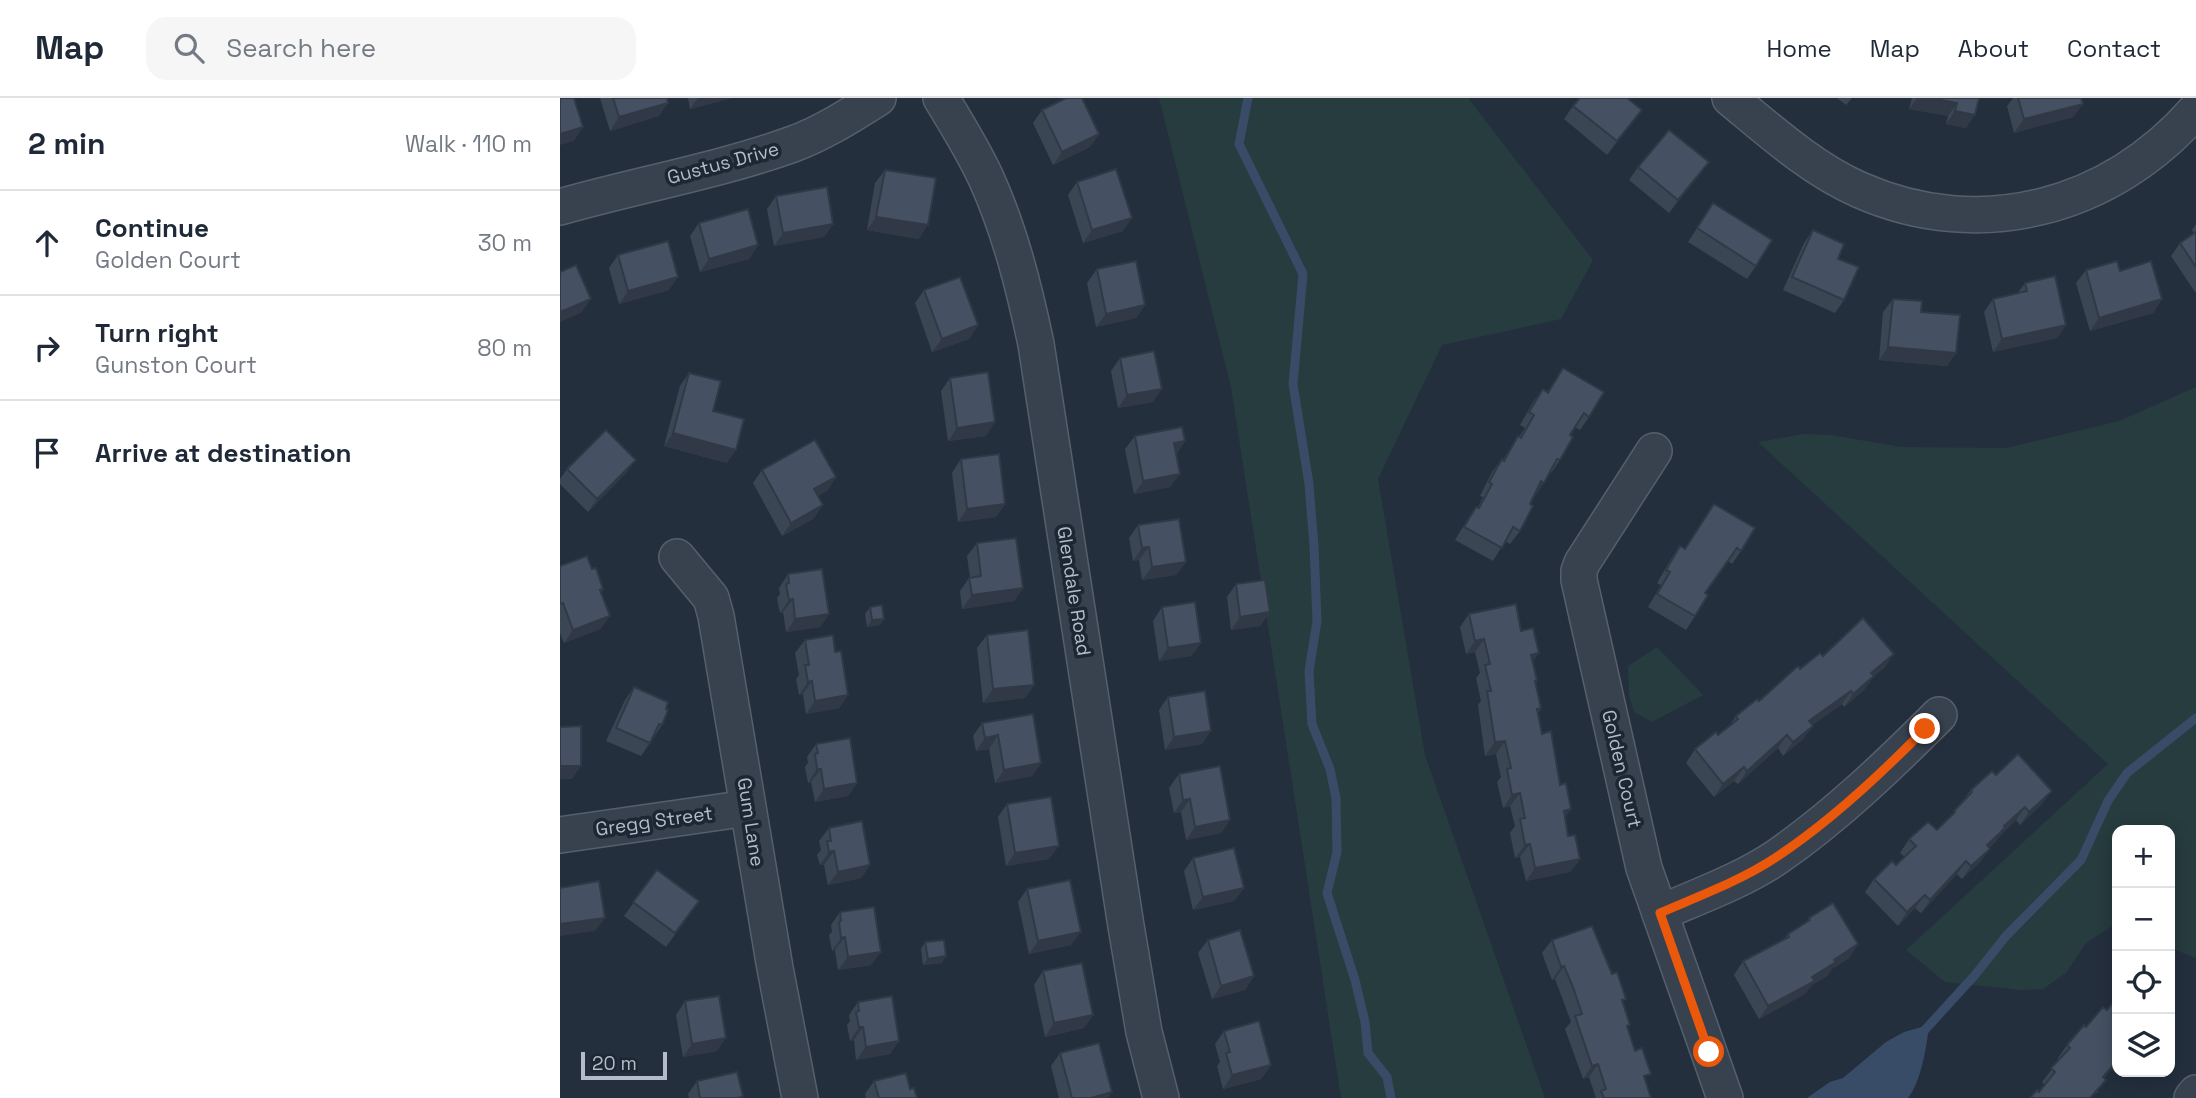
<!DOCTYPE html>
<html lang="en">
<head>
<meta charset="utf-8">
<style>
	body { margin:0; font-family:"Space Grotesk",sans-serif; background:#f6f6f7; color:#1f2937 }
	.controls { position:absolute; right:21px; bottom:21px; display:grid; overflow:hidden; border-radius:14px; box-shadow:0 4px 18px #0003 }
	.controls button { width:63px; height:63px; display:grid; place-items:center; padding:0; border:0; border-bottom:2px solid #e0e1e3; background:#fff; color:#1f2937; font:35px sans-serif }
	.scale { position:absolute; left:21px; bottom:18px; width:86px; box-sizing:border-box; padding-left:7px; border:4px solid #b4bcc9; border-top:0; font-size:19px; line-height:24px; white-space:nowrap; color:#b4bcc9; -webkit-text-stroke:5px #1d2633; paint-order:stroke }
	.stop { position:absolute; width:21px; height:21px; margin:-16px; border:5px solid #ea580c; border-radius:50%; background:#fff }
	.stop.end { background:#ea580c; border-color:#fff; box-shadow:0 2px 7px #0008 }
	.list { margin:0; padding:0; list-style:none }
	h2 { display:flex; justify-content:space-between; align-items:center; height:91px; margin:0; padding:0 28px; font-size:30px }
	h2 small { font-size:23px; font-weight:400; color:#747a83 }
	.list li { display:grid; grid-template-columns:46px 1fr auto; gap:21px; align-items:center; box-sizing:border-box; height:105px; padding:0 28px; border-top:2px solid #e0e1e3 }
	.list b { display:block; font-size:26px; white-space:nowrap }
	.list p { margin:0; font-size:23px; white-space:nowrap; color:#747a83 }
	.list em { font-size:23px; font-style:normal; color:#747a83 }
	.icon { flex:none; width:38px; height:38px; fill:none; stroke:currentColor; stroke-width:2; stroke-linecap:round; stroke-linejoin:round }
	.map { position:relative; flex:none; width:1636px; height:1000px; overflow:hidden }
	header { display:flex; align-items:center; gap:42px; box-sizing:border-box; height:98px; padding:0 35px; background:#fff; border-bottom:2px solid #e0e1e3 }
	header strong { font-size:33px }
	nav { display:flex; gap:38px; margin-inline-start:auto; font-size:24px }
	.search { width:490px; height:63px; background:#f6f6f7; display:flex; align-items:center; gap:18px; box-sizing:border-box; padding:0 24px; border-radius:21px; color:#747a83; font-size:26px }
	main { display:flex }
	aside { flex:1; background:#fff }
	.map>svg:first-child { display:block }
	.green { fill:#263c3f }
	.water { fill:#394c67 }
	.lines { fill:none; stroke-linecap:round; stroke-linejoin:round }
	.stream { stroke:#394c67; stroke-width:9 }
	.minor-casing { stroke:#565f6c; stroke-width:38 }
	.minor { stroke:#38414e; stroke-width:35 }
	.wall { fill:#3b4654 }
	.shaded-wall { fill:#303945 }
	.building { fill:#455162; stroke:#303945; stroke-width:2 }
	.route { stroke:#ea580c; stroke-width:9 }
	.labels { text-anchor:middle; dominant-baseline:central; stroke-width:7; stroke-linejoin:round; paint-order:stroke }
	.street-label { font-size:19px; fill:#b4bcc9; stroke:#1d2633 }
</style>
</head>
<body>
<header>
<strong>Map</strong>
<div class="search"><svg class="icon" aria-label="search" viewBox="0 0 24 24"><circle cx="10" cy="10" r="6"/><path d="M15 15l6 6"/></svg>Search here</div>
<nav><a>Home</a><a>Map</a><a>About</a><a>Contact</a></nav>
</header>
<main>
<aside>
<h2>2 min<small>Walk · 110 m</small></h2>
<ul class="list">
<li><svg class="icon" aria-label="ahead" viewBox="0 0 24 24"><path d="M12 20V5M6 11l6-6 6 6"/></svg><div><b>Continue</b><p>Golden Court</p></div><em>30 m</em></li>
<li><svg class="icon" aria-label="right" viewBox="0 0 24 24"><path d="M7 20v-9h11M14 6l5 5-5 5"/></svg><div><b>Turn right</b><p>Gunston Court</p></div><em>80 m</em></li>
<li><svg class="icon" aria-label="arrive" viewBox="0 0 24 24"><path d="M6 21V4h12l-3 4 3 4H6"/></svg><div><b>Arrive at destination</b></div></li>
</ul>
</aside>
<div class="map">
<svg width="1636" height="1000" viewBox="0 0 1636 1000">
	<rect width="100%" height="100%" fill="#242f3e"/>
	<!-- green -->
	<g class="green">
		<path d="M599 0H908L1033 162 1001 221 882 247 818 381 865 657 985 1000H781L671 289Z"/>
		<path d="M1636 289V860L1610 850V732H1557V825L1526 845 1506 875 1483 891 1461 892 1385 884 1346 852 1548 666 1198 344 1244 336 1271 337 1341 349 1446 350 1559 323Z"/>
		<path d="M1097 549 1143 597 1092 624 1074 614 1069 597 1068 568Z"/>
	</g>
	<!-- water -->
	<path class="water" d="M1369 927C1367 947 1361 984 1348 1000H1247L1270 984 1283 980 1326 944 1344 934Z"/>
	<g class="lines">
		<!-- stream -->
		<g class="stream">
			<path d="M688 0 679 46 743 176 733 286 749 386 754 448 757 523 749 573 752 626 770 671 776 700 777 754 767 795 795 882 805 924 808 955 827 979 831 1000"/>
			<path d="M1363 934 1415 877 1446 838 1521 762 1548 703 1567 675 1636 620"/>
		</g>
		<!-- minor casing -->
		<g class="minor-casing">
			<g id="minor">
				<path d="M381 0C397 26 413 52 426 80 450 133 464 189 476 246L566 828 584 934 601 1000"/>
				<path d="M1170 0C1210 33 1252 71 1300 92 1420 145 1551 110 1636 12"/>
				<path d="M0 109C77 87 158 73 233 46 263 35 291 17 318 0"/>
				<path d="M1094 353 1022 465 1019 473V482L1084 770 1165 1000"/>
				<path d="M117 459 151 500 156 518 215 870 240 1000"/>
				<path d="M0 737 188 710"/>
				<path d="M1100 815C1139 798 1181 783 1217 759 1276 718 1329 667 1379 617"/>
				<path d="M1632 1000 1636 995"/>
			</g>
		</g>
		<!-- minor -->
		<use href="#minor" class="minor"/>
	</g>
	<!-- wall -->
	<g class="wall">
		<path d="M40 0H107L99 18 50 33Z"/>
		<path d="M128 0H172L130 11Z"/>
		<path d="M1277 0H1292L1286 7Z"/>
		<path d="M1352 0H1419L1406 30 1386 26 1388 18 1349 11Z"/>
		<path d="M1453 0H1521L1523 6 1513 19 1454 35 1447 8Z"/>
		<path d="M1013 8 1082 12 1047 57 1004 21Z"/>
		<path d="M482 12 539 36 530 49 493 67 473 25Z"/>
		<path d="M1078 69 1139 77 1109 115 1069 82Z"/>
		<path d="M325 72 359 141 307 132 315 85Z"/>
		<path d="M517 84 563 133 523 145 508 97Z"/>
		<path d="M216 98 273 126 264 139 214 148 207 111Z"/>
		<path d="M1153 105 1196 168 1187 181 1128 144Z"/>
		<path d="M139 125 198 147 189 161 140 174 130 138Z"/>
		<path d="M1636 126V194H1635L1611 158 1620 145 1634 136 1632 132Z"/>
		<path d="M1253 132 1278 161 1284 202 1275 215 1223 192 1244 145Z"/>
		<path d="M58 157 109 192 59 206 49 170Z"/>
		<path d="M537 171 585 207 576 220 536 229 527 185Z"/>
		<path d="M1526 172 1560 173 1602 201 1593 215 1530 233 1516 185Z"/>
		<path d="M1465 185 1506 227 1497 240 1433 254 1424 214 1433 201 1457 196Z"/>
		<path d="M364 192 418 227 409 241 372 254 355 205Z"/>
		<path d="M1333 201 1361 214 1387 268 1319 262 1323 214Z"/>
		<path d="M560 260 593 304 558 310 551 273Z"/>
		<path d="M1003 270 1029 319 1020 332 1015 329 1010 337 1000 362 991 375H990L975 398H974L970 406 960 433 950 446 945 443 933 463 895 442 907 422 916 409H918L923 399 920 398 932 374 942 361 943 362 958 338 959 339 965 330 960 327 973 304 983 291 987 294Z"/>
		<path d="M129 275 153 313 167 365 104 348 120 288Z"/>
		<path d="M390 280 426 338 388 343 381 293Z"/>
		<path d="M575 338 625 343 616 356 610 389 574 396 565 351Z"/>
		<path d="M401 361 445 406 436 419 398 424 392 375Z"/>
		<path d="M7 371 66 375 28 414 0 386V381Z"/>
		<path d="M202 372 276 379 267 393 257 398 263 407 253 421 222 438 193 385Z"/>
		<path d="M1154 406 1181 453 1172 466 1168 463 1145 495 1135 518 1126 532 1088 509 1101 487 1097 485 1111 461 1120 448 1125 451Z"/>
		<path d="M578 427 626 464 616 477 582 482 579 462 573 463 569 440Z"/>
		<path d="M417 445 463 490 454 503 402 511 400 493 409 480 410 479 407 458Z"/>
		<path d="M0 468 43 491 41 495 50 518 40 531 4 545 0 535Z"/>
		<path d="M228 476 269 516 260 529 226 534 223 514 220 515 217 500 220 496 219 490Z"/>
		<path d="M676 486 710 514 700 528 671 532 667 499Z"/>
		<path d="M310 509 324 521 320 527 307 529 305 516Z"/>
		<path d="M602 509 641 545 631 558 599 563 593 523Z"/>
		<path d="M909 516 961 533 979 555 973 563 977 582 975 585 981 610 978 615 982 636 1005 720 1008 738 1020 761 1010 774 966 783 960 759 955 760 950 735 955 728 950 708 943 710 937 684 941 679 936 656 925 658 918 607 921 603 916 580 920 575 915 554 906 556 900 529Z"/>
		<path d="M427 537 474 587 465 600 423 605 417 550Z"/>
		<path d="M245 542 275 554 288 597 279 610 246 616 243 596 239 597 236 581 239 577 235 555Z"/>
		<path d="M1263 558 1325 569 1313 579 1304 592 1284 609 1282 606 1252 627 1243 641 1223 658 1218 650 1178 686 1174 683 1154 699 1126 665 1135 651 1158 637 1170 627 1176 618 1199 603 1240 571Z"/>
		<path d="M74 589 106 611 102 627 81 658 46 643 65 602Z"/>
		<path d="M608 599 642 646 605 652 599 612Z"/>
		<path d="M422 625 481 665 472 678 435 685 429 651 416 653 413 638Z"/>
		<path d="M256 646 297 685 288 698 255 704 251 684 248 685 245 669 248 665 247 659Z"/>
		<path d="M619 676 670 722 661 735 626 742 621 714 614 715 609 690Z"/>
		<path d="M1436 677 1482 706 1460 727 1456 722 1441 735 1436 743 1429 750 1430 751 1420 764 1402 781 1397 776 1361 815 1355 810 1338 828 1305 794 1314 781 1336 767 1345 759 1340 755 1349 741 1377 732 1387 723 1411 692Z"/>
		<path d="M447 706 489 761 446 768 438 719Z"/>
		<path d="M269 730 310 767 301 780 268 787 264 767H260L257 757 261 752 259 743Z"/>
		<path d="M633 760 684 790 674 803 633 812 624 773Z"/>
		<path d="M97 772 139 803 106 849 64 818Z"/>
		<path d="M467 791 511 847 469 856 458 804Z"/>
		<path d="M280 814 311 867 278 872 275 852 272 853 269 837 272 834 271 827Z"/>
		<path d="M1249 820 1298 846 1289 860 1272 871 1267 878 1252 887 1245 896 1199 921 1174 877 1183 863 1224 841 1228 836 1245 826Z"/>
		<path d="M648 842 694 878 685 892 652 901 638 855Z"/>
		<path d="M992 842 1063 905 1067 930 1091 1000H1036L1029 979 1023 981 1005 931 1011 924 1003 902 995 881 992 882 982 855Z"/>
		<path d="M365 844 382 865 363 867 361 851Z"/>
		<path d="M483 873 533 917 524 930 485 939 474 887Z"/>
		<path d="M1557 899V971L1555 974 1552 971 1544 980 1537 995 1479 994 1485 987 1482 984 1499 962 1498 960 1507 947 1547 912Z"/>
		<path d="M125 903 157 953 123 959 116 917Z"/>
		<path d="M298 904 339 943 330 956 296 962 294 942 290 943 287 927 290 923 289 917Z"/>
		<path d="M664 933 711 967 701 981 663 991 657 968 660 964 655 946Z"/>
		<path d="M500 955 548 1000H499L491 968Z"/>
		<path d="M137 983 183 998 181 1000H129L128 996Z"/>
		<path d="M314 983 350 991 357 1000H306L305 996Z"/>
	</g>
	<!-- shaded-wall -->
	<g class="shaded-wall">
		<path d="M138 0H172L130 11Z"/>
		<path d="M1357 0H1371L1397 5 1388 18 1349 11Z"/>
		<path d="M108 5 99 18 50 33 59 19Z"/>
		<path d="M1523 6 1513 19 1454 35 1464 21Z"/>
		<path d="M1082 12 1072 25 1047 57 1057 43Z"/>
		<path d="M1395 13 1415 17 1406 30 1386 26Z"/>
		<path d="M23 29 14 43 0 47V36Z"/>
		<path d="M539 36 530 49 493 67 502 54Z"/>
		<path d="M1149 64 1139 77 1109 115 1118 102Z"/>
		<path d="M316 119 368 127 359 141 307 132Z"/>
		<path d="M572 120 563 133 523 145 532 132Z"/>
		<path d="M273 126 264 139 214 148 223 135Z"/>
		<path d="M198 147 189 161 140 174 149 161Z"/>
		<path d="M118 179 109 192 59 206 68 193Z"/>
		<path d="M31 201 21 215 0 224V214Z"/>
		<path d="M1602 201 1593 215 1530 233 1539 220Z"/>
		<path d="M585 207 576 220 536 229 546 216Z"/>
		<path d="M418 227 409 241 372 254 382 241Z"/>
		<path d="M1506 227 1497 240 1433 254 1442 241Z"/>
		<path d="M1328 249 1396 255 1387 268 1319 262Z"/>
		<path d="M602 291 593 304 558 310 567 297Z"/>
		<path d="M435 324 426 338 388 343 397 330Z"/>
		<path d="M113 335 176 352 167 365 104 348Z"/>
		<path d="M625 343 615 356 614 345Z"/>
		<path d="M76 362 66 375 28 414 37 401Z"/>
		<path d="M620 376 610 389 574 396 583 383Z"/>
		<path d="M276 379 267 393 245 405 254 391Z"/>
		<path d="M981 383 984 385 975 398 972 397Z"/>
		<path d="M445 406 436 419 398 424 407 411Z"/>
		<path d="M263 407 253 421 222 438 231 425Z"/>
		<path d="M589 449 579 462 573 463 582 450Z"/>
		<path d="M626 464 616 477 582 482 592 469Z"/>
		<path d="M463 490 454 503 402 511 412 497Z"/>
		<path d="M233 501 223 514 220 515 229 502Z"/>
		<path d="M710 514 700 528 671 532 680 519Z"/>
		<path d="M269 516 260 529 226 534 235 521Z"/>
		<path d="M50 518 40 531 4 545 13 532Z"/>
		<path d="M324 521 320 527 307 529 312 522Z"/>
		<path d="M924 541 915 554 906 556 915 543Z"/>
		<path d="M641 545 631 558 599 563 608 550Z"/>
		<path d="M979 555 969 568 971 557Z"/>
		<path d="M1334 556 1325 569 1313 579 1304 592 1284 609 1293 596 1311 575Z"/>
		<path d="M252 583 243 596 239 597 248 584Z"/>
		<path d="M474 587 465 600 423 605 433 591Z"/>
		<path d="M1291 593 1282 606 1240 636 1249 623Z"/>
		<path d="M288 597 279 610 246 616 255 603Z"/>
		<path d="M1253 628 1243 641 1223 658 1233 644Z"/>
		<path d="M651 633 642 646 605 652 614 639Z"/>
		<path d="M438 637 429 651 416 653 425 640Z"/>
		<path d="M1227 637 1218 650 1178 686 1187 673Z"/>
		<path d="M945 643 936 656 925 658 935 644Z"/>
		<path d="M481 665 472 678 435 685 444 672Z"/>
		<path d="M0 668H21L12 681H0Z"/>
		<path d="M1184 669 1174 683 1154 699 1163 686Z"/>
		<path d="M257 671H261L251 684 248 685Z"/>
		<path d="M297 685 288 698 255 704 264 691Z"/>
		<path d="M1492 693 1482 706 1460 727 1469 714Z"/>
		<path d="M960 695 950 708 943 710 952 697Z"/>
		<path d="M630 701 621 714 614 715 623 702Z"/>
		<path d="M1465 709 1456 722 1418 761 1427 747 1444 728Z"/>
		<path d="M1011 711 1002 724 1004 713Z"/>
		<path d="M670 722 661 735 626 742 635 729Z"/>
		<path d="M970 746 960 759 955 760 965 747Z"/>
		<path d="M499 748 489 761 446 768 455 755Z"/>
		<path d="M1430 751 1420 764 1402 781 1411 768Z"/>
		<path d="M274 753 264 767H260L269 754Z"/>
		<path d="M1020 761 1010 774 966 783 975 770Z"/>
		<path d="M1406 763 1397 776 1361 815 1370 802Z"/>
		<path d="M310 767 301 780 268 787 278 774Z"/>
		<path d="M684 790 674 803 633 812 643 799Z"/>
		<path d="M1365 797 1355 810 1338 828 1347 814Z"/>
		<path d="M45 820 35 833 0 838V826Z"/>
		<path d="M521 834 511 847 469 856 478 843Z"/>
		<path d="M285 839 275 852 272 853 281 840Z"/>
		<path d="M1298 846 1289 860 1272 871 1267 878 1252 887 1245 896 1199 921 1208 908 1252 879 1274 862Z"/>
		<path d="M321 854 311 867 278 872 288 859Z"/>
		<path d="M386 858 382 865 363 867 368 861Z"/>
		<path d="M1004 868 995 881 992 882 1001 869Z"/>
		<path d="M694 878 685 892 652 901 661 888Z"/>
		<path d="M533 917 524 930 485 939 494 925Z"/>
		<path d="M299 929H303L294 942 290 943Z"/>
		<path d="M166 940 157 953 123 959 132 946Z"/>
		<path d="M339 943 330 956 296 962 306 949Z"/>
		<path d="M1557 963 1552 971 1534 992 1543 979Z"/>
		<path d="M1038 966 1029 979 1023 981 1032 968Z"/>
		<path d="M711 967 701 981 663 991 672 977Z"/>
		<path d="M552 994 548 1000H531Z"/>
	</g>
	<!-- building -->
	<g class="building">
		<path d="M0 0H14L23 29 0 36Z"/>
		<path d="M53 0H107L108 5 59 19Z"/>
		<path d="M506 0H522L539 36 502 54 482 12Z"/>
		<path d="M1020 0H1067L1082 12 1057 43 1013 8Z"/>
		<path d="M1371 0H1419L1415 17 1395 13 1397 5Z"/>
		<path d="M1458 0H1521L1523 6 1464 21Z"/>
		<path d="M1109 32 1149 64 1118 102 1078 69Z"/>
		<path d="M556 71 572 120 532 132 517 84Z"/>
		<path d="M325 72 376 80 368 127 316 119Z"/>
		<path d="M267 89 273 126 223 135 216 98Z"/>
		<path d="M1153 105 1212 142 1196 168 1137 130Z"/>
		<path d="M188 111 198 147 149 161 139 125Z"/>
		<path d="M1253 132 1284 146 1278 161 1299 169 1284 202 1232 179Z"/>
		<path d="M1636 134V169L1620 145Z"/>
		<path d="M108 143 118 179 68 193 58 157Z"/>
		<path d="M576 163 585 207 546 216 537 171Z"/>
		<path d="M1557 163 1560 173 1591 163 1602 201 1539 220 1526 172Z"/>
		<path d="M16 167 31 201 0 214V174Z"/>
		<path d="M1495 178 1506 227 1442 241 1433 201 1467 193 1465 185Z"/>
		<path d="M400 179 418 227 382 241 364 192Z"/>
		<path d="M1333 201 1362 203 1361 214 1400 217 1396 255 1328 249Z"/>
		<path d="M594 253 602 291 567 297 560 260Z"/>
		<path d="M1003 270 1044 294 1029 319 1024 315 1010 337 1013 339 1000 362 997 361 984 385 981 383 970 406 973 408 960 433 953 429 942 450 904 429 916 409 919 410 932 386 929 384 942 361 944 363 958 338 961 340 974 317 969 314 983 291 988 295Z"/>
		<path d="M428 274 435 324 397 330 390 280Z"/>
		<path d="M129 275 161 283 153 313 184 321 176 352 113 335Z"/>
		<path d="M622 329 625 343 614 345 620 376 583 383 575 338Z"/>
		<path d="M46 332 76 362 37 401 7 371Z"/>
		<path d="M255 342 276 379 254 391 263 407 231 425 202 372Z"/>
		<path d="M439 356 445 406 407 411 401 361Z"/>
		<path d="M1154 406 1195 430 1181 453 1177 450 1145 495 1148 497 1135 518 1097 496 1110 474 1106 472 1120 448 1125 451Z"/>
		<path d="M619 421 626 464 592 469 589 449 582 450 578 427Z"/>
		<path d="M456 440 463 490 412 497 409 480 421 478 417 445Z"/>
		<path d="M27 458 32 471 36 470 43 491 40 492 50 518 13 532 3 505 0 506V468Z"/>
		<path d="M262 471 269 516 235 521 233 501 229 502 226 486 229 485 228 476Z"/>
		<path d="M705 482 710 514 680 519 676 486Z"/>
		<path d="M635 504 641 545 608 550 602 509Z"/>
		<path d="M956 506 961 533 973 530 979 555 971 557 977 582 975 583 981 610 977 611 982 636 991 633 1000 687 1006 685 1011 711 1004 713 1008 738 1015 737 1020 761 975 770 970 746 965 747 960 721 965 720 960 695 952 697 947 671 951 670 945 643 935 644 927 593H931L925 567 930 566 924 541 915 543 909 516Z"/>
		<path d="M322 507 324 521 312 522 310 509Z"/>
		<path d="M1303 520 1334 556 1311 575 1314 578 1293 596 1291 593 1249 623 1253 628 1233 644 1227 637 1187 673 1184 669 1163 686 1135 651 1156 634 1158 637 1178 621 1176 618 1197 601 1199 603 1238 568 1240 571 1260 555 1263 558Z"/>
		<path d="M468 532 474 587 433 591 427 537Z"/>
		<path d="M273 537 275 554 281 553 288 597 255 603 252 583 248 584 245 567H249L245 542Z"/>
		<path d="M74 589 108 604 106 611 108 612 102 627 99 626 90 645 56 630Z"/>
		<path d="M645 593 651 633 614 639 608 599Z"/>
		<path d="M473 616 481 665 444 672 438 637 425 640 422 625Z"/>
		<path d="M21 628V668H0V629Z"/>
		<path d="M290 640 297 685 264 691 261 671H257L255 656 258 655 256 646Z"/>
		<path d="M1458 656 1492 693 1469 714 1465 709 1444 728 1445 730 1427 747 1430 751 1411 768 1406 763 1370 802 1365 797 1347 814 1314 781 1332 763 1336 767 1356 748 1349 741 1368 724 1377 732 1395 714 1394 713 1412 694 1411 692 1432 673 1436 677Z"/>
		<path d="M660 668 670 722 635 729 630 701 623 702 619 676Z"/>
		<path d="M491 699 499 748 455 755 447 706Z"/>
		<path d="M302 723 310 767 278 774 274 753 269 754 267 743H271L269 730Z"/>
		<path d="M674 750 684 790 643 799 633 760Z"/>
		<path d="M97 772 139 803 115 835 73 804Z"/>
		<path d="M510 782 521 834 478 843 467 791Z"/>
		<path d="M39 783 45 820 0 826V790Z"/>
		<path d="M1273 805 1298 846 1274 862 1276 864 1252 879 1255 883 1208 908 1183 863 1229 839 1228 836 1250 822 1249 820Z"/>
		<path d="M314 809 321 854 288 859 285 839 281 840 279 824 281 823 280 814Z"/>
		<path d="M1032 828 1052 876 1057 874 1066 901 1062 902 1070 927 1067 928 1075 953 1082 950 1091 976 1084 978 1091 1000H1044L1041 993 1046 991 1038 966 1032 968 1015 918 1022 916 1013 889 1004 868 1001 869 992 842Z"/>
		<path d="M680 832 694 878 661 888 648 842Z"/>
		<path d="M384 842 386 858 368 861 365 844Z"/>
		<path d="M522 865 533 917 494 925 483 873Z"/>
		<path d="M159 898 166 940 132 946 125 903Z"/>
		<path d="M332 898 339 943 306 949 303 929H299L296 914 299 913 298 904Z"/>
		<path d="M1557 899V963L1543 979 1546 982 1530 1000H1470L1477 992 1479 994 1495 974 1491 970 1510 950 1507 947 1524 927 1526 929 1543 909 1547 912Z"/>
		<path d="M699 923 711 967 672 977 666 955 670 954 664 933Z"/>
		<path d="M539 945 552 994 531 1000H512L500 955Z"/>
		<path d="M177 974 183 998 178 1000H140L137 983Z"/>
		<path d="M346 975 350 991 354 990 357 1000H319L314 983Z"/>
	</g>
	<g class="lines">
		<!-- route -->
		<path class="route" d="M1149 954 1100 815C1139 798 1180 783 1215 760 1270 724 1320 677 1365 631"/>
	</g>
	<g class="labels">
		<!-- street labels -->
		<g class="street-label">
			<text transform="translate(163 65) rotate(-15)">Gustus Drive</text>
			<text transform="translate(514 493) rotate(81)">Glendale Road</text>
			<text transform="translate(1062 671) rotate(77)">Golden Court</text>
			<text transform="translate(94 723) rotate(-8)">Gregg Street</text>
			<text transform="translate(191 724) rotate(81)">Gum Lane</text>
		</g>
	</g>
</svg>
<div class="controls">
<button>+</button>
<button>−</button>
<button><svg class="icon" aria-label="locate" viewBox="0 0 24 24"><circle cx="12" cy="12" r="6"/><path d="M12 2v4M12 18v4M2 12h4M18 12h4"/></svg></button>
<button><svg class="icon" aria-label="layers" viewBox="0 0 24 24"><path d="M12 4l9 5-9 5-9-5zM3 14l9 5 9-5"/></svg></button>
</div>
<div class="scale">20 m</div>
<div class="stop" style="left:1149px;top:954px"></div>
<div class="stop end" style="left:1365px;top:631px"></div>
</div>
</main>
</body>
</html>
